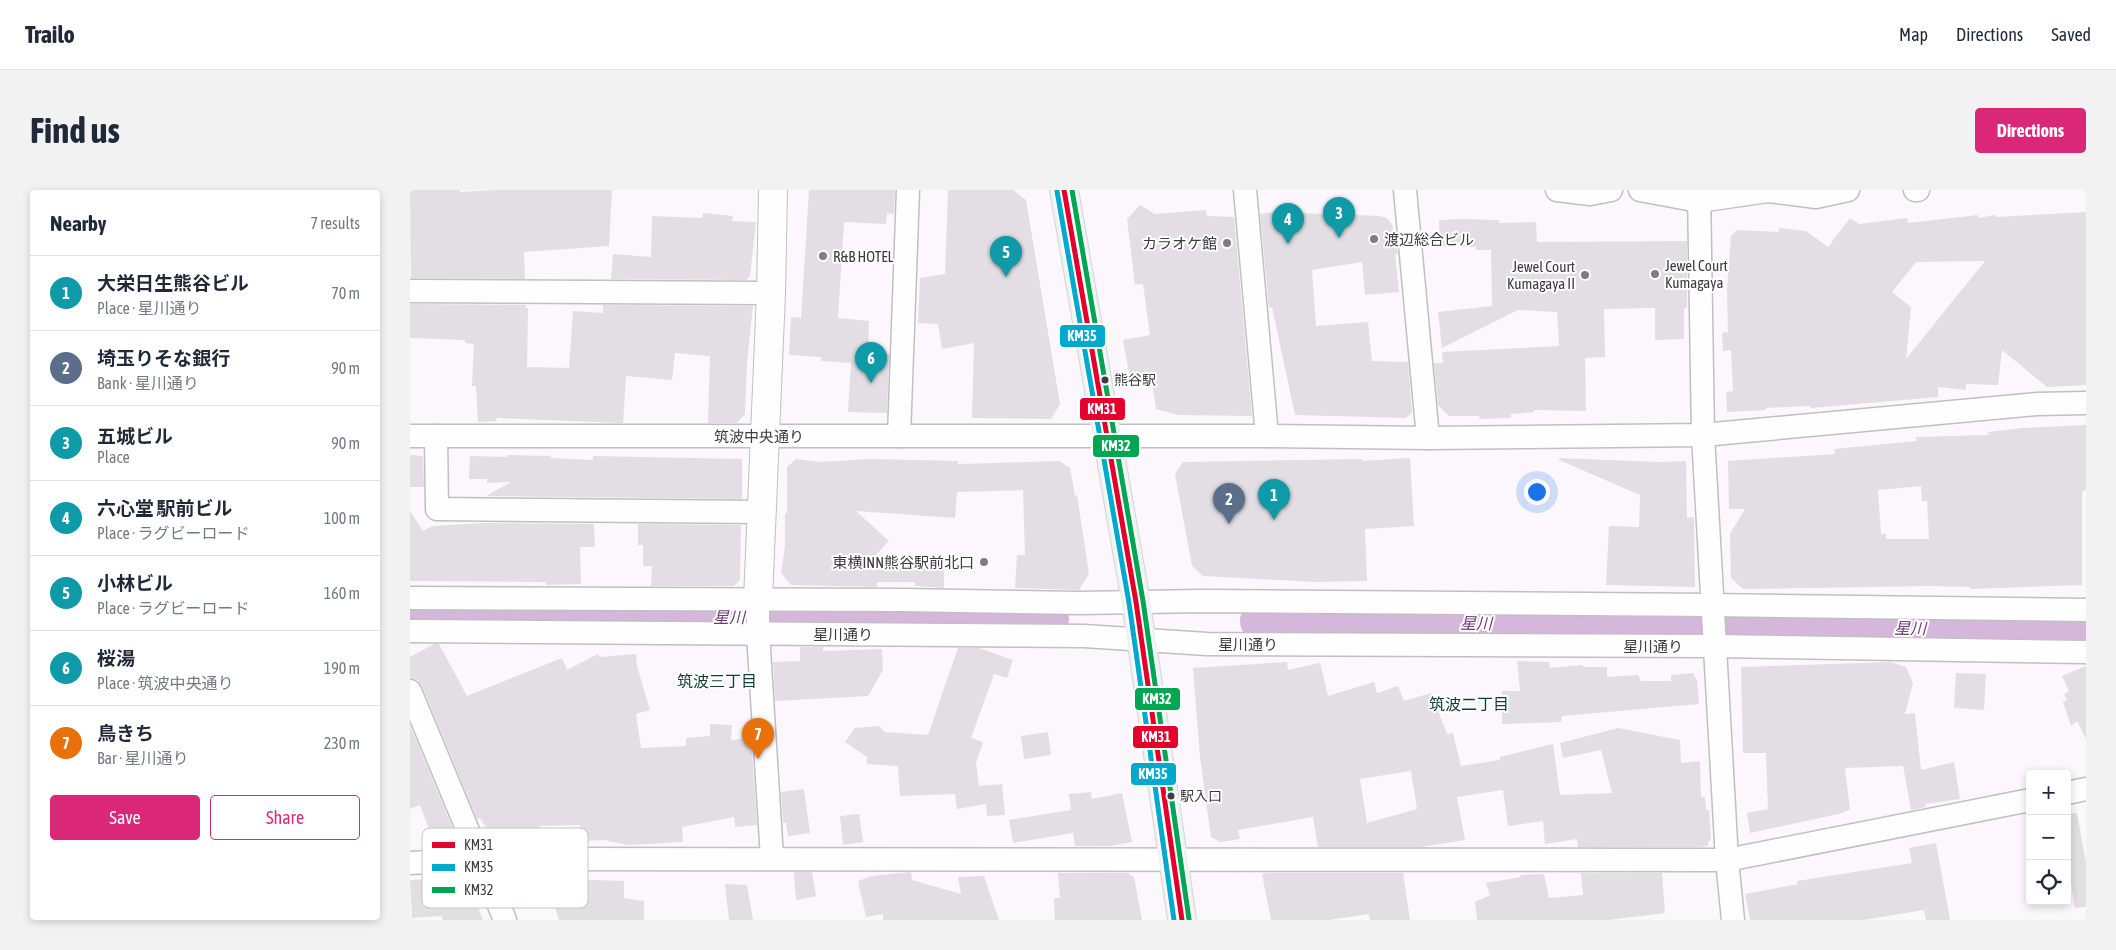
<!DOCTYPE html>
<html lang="en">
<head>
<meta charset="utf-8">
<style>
	body { margin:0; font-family:"Asap Condensed","Noto Sans JP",sans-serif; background:#f2f2f3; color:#1f2937 }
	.controls { position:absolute; right:15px; bottom:15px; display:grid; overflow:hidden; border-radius:5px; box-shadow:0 2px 8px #0003 }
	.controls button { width:45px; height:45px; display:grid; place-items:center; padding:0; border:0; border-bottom:1px solid #e0e1e3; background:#fff; color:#1f2937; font:25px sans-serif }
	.you { position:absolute; left:1126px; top:301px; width:18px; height:18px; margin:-12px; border:4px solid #fff; border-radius:50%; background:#1a73e8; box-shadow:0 0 0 8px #1a73e833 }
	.badge { display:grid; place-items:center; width:32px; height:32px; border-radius:50%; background:#db2777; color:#fff; font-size:16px; font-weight:700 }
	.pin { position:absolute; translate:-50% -41px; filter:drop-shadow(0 1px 2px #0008) }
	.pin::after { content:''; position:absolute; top:26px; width:18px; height:15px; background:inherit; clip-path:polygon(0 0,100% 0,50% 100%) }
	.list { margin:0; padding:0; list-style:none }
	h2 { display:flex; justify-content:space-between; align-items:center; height:65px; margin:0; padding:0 20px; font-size:21px }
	h2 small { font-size:16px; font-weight:400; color:#747a83 }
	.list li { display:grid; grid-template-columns:32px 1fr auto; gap:15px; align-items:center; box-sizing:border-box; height:75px; padding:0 20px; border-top:1px solid #e0e1e3 }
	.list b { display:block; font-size:19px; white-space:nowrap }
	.list p { margin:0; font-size:16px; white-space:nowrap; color:#747a83 }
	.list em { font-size:16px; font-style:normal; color:#747a83 }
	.actions { display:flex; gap:10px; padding:15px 20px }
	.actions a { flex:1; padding:11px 0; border:1px solid #db2777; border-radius:5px; text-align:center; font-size:18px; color:#db2777 }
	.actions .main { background:#db2777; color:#fff }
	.icon { flex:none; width:28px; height:28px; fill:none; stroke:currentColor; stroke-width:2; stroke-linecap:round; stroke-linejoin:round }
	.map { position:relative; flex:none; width:1676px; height:730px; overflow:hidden; border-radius:5px }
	header { display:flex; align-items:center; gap:30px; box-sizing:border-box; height:70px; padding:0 25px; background:#fff; border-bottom:1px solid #e0e1e3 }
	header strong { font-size:24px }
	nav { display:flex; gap:28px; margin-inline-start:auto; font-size:18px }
	.intro { display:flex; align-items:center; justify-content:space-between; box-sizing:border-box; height:120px; padding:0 30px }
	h1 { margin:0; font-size:35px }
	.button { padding:12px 22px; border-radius:5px; background:#db2777; color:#fff; font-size:18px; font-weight:700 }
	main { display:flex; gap:30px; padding:0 30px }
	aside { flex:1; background:#fff; border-radius:5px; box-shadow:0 2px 8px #0003 }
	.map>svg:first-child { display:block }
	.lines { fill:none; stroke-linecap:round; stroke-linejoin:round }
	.river { stroke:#d5b7dc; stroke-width:42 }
	.building { fill:#e2dee4; fill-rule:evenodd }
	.street-casing { stroke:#c3bec3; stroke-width:25 }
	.secondary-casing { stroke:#c3bec3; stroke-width:30 }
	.primary-casing { stroke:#d8d4d8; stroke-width:30 }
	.street { stroke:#fffeff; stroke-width:22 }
	.secondary { stroke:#fffeff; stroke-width:28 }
	.primary { stroke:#e9f3ef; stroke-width:28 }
	.bus-1-casing { stroke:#fff; stroke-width:9 }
	.bus-2-casing { stroke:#fff; stroke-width:9 }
	.bus-3-casing { stroke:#fff; stroke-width:9 }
	.bus-1 { stroke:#e4002b; stroke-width:5 }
	.bus-2 { stroke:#00a9ce; stroke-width:5 }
	.bus-3 { stroke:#00a651; stroke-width:5 }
	.poi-dot { fill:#807c82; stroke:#fff; stroke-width:2 }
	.bus-dot { fill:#3e3a40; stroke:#fff; stroke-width:2 }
	.labels { text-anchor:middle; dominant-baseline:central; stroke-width:4; stroke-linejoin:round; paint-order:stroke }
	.bus-label { font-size:14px; fill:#3e3a40; stroke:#fff; text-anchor:start }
	.poi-label { font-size:15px; fill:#3e3a40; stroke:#fff; text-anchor:start }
	.street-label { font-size:15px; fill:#3e3a40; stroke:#fff }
	.water-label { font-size:16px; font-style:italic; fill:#6e3b7a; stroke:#fff }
	.neighbourhood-label { font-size:16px; fill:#104131; stroke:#fff }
	.key { fill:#fff; stroke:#c5c4c6; stroke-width:1 }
	.key-label { font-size:14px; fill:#3e3a40 }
	.line-badge { stroke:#fff; stroke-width:2 }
	.badge-label { font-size:14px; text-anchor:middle; font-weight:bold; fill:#fff }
</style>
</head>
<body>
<header>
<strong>Trailo</strong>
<nav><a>Map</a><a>Directions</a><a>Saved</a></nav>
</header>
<div class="intro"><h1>Find us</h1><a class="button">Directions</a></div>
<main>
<aside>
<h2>Nearby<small>7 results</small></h2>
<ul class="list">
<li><span class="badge" style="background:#0f9aa8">1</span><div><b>大栄日生熊谷ビル</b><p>Place · 星川通り</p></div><em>70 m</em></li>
<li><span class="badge" style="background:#5c6f8a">2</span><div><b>埼玉りそな銀行</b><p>Bank · 星川通り</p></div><em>90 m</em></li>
<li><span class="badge" style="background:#0f9aa8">3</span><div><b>五城ビル</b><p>Place</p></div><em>90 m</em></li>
<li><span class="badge" style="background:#0f9aa8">4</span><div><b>六心堂 駅前ビル</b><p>Place · ラグビーロード</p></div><em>100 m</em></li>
<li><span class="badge" style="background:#0f9aa8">5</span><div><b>小林ビル</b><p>Place · ラグビーロード</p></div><em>160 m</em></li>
<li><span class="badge" style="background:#0f9aa8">6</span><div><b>桜湯</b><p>Place · 筑波中央通り</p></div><em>190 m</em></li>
<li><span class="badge" style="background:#e8710a">7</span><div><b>鳥きち</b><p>Bar · 星川通り</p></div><em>230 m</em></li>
</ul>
<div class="actions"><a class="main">Save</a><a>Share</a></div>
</aside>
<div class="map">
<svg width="1676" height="730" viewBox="0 0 1676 730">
	<rect width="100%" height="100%" fill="#fcf7fc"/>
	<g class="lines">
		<!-- river -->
		<g class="river">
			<path d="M0 425 638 429"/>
			<path d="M851 431 1282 435"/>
			<path d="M1324 436 1676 439"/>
		</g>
	</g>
	<!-- building -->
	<g class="building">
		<path d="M0 0H50V2L86 0H202L199 56 114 62 115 89 1 88Z"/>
		<path d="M399 0H485L484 24 477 23 476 34 434 32 428 128 459 131 458 163 479 164 477 223 438 222 441 173 411 171V167L379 165 381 127 391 128Z"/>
		<path d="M538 0H603L616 10 650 214 641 229 562 228 564 153 532 159 528 134 508 133 510 88 535 84Z"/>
		<path d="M730 15 745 24 796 20 797 26 824 27 842 226 768 225 746 219 741 185 720 189 713 150 740 145 733 94 725 95 717 29Z"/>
		<path d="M863 22 970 26 977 28 982 34 988 64H985L989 102 955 105 952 72 902 80 906 136 958 132 962 171 998 172 1002 222 996 228 885 225 862 117 859 118 850 24Z"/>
		<path d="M1676 22V195L1637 197 1592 160 1588 195 1556 194V200L1528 197V207L1401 218 1400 216 1356 218V220L1317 222 1316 202 1323 201 1321 160 1313 161 1312 143 1318 142 1317 99 1321 46 1327 40 1369 42V38L1396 41 1418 57 1440 28 1449 34 1497 28 1498 33 1568 25V28L1585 25 1586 27ZM1575 71 1496 169 1501 117 1482 102 1506 72Z"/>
		<path d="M293 23 323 26 322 31 346 32 340 86 336 90 201 89 203 64 241 67 242 26 292 28Z"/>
		<path d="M1053 29 1089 30V33L1126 32 1127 52 1277 51V118H1274V149L1245 150V118L1194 119 1195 167 1175 168 1176 221 1124 220V222L1101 224V228L1070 229 1069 226H1039L1028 215 1024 173H1033L1032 162 1149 156 1147 122 1108 120 1032 158 1028 122 1082 116 1081 60H1066V57L1030 56 1029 30Z"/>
		<path d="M0 114 116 115V118H118L117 177 159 178 163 121 193 123V115L343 116 337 172 335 224 327 233H298L300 166 265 163 262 190 216 186 213 233 86 228 87 231 68 232 66 196H62L64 154 55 153V150L0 148Z"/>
		<path d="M1676 235V299L1672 302V395L1560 399V397L1521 396 1333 399 1321 388 1320 344 1335 319H1319L1318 271 1425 264 1424 259 1507 251 1506 247 1579 245 1578 242 1612 238ZM1511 296 1512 311H1517L1519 349H1476V344H1471L1468 300Z"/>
		<path d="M0 265 13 266 14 297H0Z"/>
		<path d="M97 265 141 266V268L183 270V266L332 269V309L76 306 101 292 77 293V289H59L60 266 97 267Z"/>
		<path d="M1000 268 1004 336 955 339 957 391 906 392 793 386 782 376 765 284 773 272 952 269V271Z"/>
		<path d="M1149 268 1249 272 1276 271 1277 328 1284 327 1285 397 1196 395 1199 336 1229 337 1230 305 1149 270Z"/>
		<path d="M386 269 411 272 459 269 548 271V274L650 271 660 278 665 306 667 305 679 384 669 400 605 398 607 365H615L613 300 547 302 545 328 446 321 479 351 465 366 534 373V398L505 396V392H467V397L381 395 371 383 375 356V323H377V277Z"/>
		<path d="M0 321 13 341 22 336 76 333 184 334 185 357H170L171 394 136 395V392L0 391Z"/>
		<path d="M228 334 331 335 330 390 324 396H241L242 376H233V355H228Z"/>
		<path d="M24 454H29L57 506 152 468 157 480 188 464 190 467 226 464 227 476 240 520 226 524 231 558 276 556V548L300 546V534L322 535 321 550 341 548 347 635 325 637 324 627 272 637 273 652 218 655 194 650 171 651 170 635 130 636 132 656 85 654 70 628 67 629 12 496 8 490 0 488V467Z"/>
		<path d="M390 457H413V461L472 459 473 480 458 506 365 511 363 472 390 471Z"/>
		<path d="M548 458H569L603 470 597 488 584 484 561 548 573 552 566 573 569 596 592 594 595 625 577 626 576 614 547 619 545 604 490 606 488 576 457 574V567L435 552 445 538 469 536 475 542 518 545Z"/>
		<path d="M1107 471 1139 472 1140 478 1173 475V477H1197V487L1228 485 1231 491H1261V485L1283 483 1287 491 1289 514 1152 526 1151 532 1092 534V501H1110Z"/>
		<path d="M877 472 878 480 910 473 918 506 964 492 967 503 988 496 994 511 1021 503 1037 544 1043 543 1051 576 1090 570V567L1143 554 1150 605 1202 603 1191 560 1153 568 1150 553 1208 538 1270 550 1271 573 1290 571 1291 607H1295L1296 620H1299L1301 650 1298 652V656L1288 657H1168L1167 649 1135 654 1133 631 1098 636 1093 600 1047 607 1055 650 1011 657H908L903 627 828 640 830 649 810 652 801 647 790 567 783 478ZM1001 581 1007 619 957 633 950 589Z"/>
		<path d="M1481 472 1496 477 1503 493 1495 524 1505 523 1511 580 1544 572 1550 609 1515 614 1516 617 1501 620 1493 576 1435 578 1440 620 1433 622V623L1340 643 1337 623 1358 619 1356 563H1333L1331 477Z"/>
		<path d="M1676 476V549L1667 531 1661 536 1653 512 1657 510 1654 504 1659 501 1652 486Z"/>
		<path d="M1546 483 1576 484 1574 520 1544 518Z"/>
		<path d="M0 535 43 639 22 647 10 615 0 619Z"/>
		<path d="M638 542 641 565 614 569 611 546Z"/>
		<path d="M394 599 400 643 378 646 376 633H373L371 602Z"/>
		<path d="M681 602 682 609 712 603 722 652 701 656H665L663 643 603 653 599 630 661 620 659 604Z"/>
		<path d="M1667 623 1676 673V717L1665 718 1659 680H1657V624Z"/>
		<path d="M449 624 453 652 433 655 430 626Z"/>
		<path d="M1526 653 1540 730H1516L1514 720 1453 730H1340L1335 704 1388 694 1387 691 1502 673 1499 658Z"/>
		<path d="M133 682H158L160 689 214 691V708L234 711V730H149Z"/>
		<path d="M384 682H402L406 706 386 710Z"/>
		<path d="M501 682 502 690 551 704 548 687 574 686 589 730H473V724L456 727 448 691 462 686Z"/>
		<path d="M61 683 72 708 65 709 73 730H33L31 726 2 728 0 690 39 688 38 684Z"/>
		<path d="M648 683H718L724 687 732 730H645L644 708H650Z"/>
		<path d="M857 683H993L1000 730H960L959 724 919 730H861L852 684Z"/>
		<path d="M1171 683H1252L1255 723 1198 730H1067L1065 712 1080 705 1076 693 1111 687 1110 685 1134 684 1139 708 1173 705Z"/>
		<path d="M315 694 337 695 343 730H319Z"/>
	</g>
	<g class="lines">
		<!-- street casing -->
		<g class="street-casing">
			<g id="street">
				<path d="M835 0 857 246"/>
				<path d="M995 0 1018 248"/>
				<path d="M1147 0 1180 4 1201 0"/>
				<path d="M1230 0 1289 11 1358 1 1406 7 1438 0"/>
				<path d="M1289 0 1293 245 1317 670 1323 730"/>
				<path d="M1505 0H1508"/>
				<path d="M0 101 361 103"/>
				<path d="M0 246H857L1018 248 1293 245 1627 214 1676 213"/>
				<path d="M26 246 27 319 351 322"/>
				<path d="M489 246 498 0"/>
				<path d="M0 408 492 410 670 413 794 411 1302 415 1676 420"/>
				<path d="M348 410V443L362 668"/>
				<path d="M0 441 674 446 797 454 1304 456 1676 462"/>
				<path d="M0 501 95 730"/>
				<path d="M1657 603 1676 599"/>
				<path d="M0 673 70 669 1317 670 1620 610"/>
			</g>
		</g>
		<!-- secondary casing -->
		<g class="secondary-casing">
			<path id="secondary" d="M348 410 361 103 363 0"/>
		</g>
		<!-- primary casing -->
		<g class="primary-casing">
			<path id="primary" d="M654 0 726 412 772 730"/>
		</g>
		<!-- street -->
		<use href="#street" class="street"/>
		<!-- secondary -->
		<use href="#secondary" class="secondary"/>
		<!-- primary -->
		<use href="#primary" class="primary"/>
		<!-- bus-1 casing -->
		<g class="bus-1-casing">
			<path id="bus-1" d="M654 0 726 412 772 730"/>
		</g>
		<!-- bus-2 casing -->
		<g class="bus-2-casing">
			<path id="bus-2" d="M647 1 719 413 764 730"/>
		</g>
		<!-- bus-3 casing -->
		<g class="bus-3-casing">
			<path id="bus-3" d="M662 0 733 411 779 729"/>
		</g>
		<!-- bus-1 -->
		<use href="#bus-1" class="bus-1"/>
		<!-- bus-2 -->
		<use href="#bus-2" class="bus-2"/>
		<!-- bus-3 -->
		<use href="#bus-3" class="bus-3"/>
	</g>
	<!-- markers -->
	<g class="poi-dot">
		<circle cx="964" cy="49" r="5"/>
		<circle cx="817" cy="53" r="5"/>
		<circle cx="413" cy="66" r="5"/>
		<circle cx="1245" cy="84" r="5"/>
		<circle cx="1175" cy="85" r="5"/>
		<circle cx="574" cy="372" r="5"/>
	</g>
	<g class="bus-dot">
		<circle cx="695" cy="190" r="4.5"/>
		<circle cx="761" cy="606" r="4.5"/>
	</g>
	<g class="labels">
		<!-- bus labels -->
		<g class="bus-label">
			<text x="704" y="190">熊谷駅</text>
			<text x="770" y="606">駅入口</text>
		</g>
		<!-- poi labels -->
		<g class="poi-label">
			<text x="974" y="49">渡辺総合ビル</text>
			<text x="807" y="53" text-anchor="end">カラオケ館</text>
			<text x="423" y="66">R&amp;B HOTEL</text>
			<text x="1255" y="75">Jewel Court<tspan x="1255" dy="17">Kumagaya</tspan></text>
			<text x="1165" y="76" text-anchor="end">Jewel Court<tspan x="1165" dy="17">Kumagaya II</tspan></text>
			<text x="564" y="372" text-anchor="end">東横INN熊谷駅前北口</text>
		</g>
		<!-- street labels -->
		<g class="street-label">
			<text x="349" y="246">筑波中央通り</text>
			<text x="433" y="444">星川通り</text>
			<text x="838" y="454">星川通り</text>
			<text x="1243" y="456">星川通り</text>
		</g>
		<!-- water labels -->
		<g class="water-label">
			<text x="319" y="427">星川</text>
			<text transform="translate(1066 433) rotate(1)">星川</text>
			<text transform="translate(1500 438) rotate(1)">星川</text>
		</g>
		<!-- neighbourhood labels -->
		<g class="neighbourhood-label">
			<text x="307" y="491">筑波三丁目</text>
			<text x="1059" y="514">筑波二丁目</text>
		</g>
	</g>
	<!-- legend -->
	<rect x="12" y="638" width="166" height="80" rx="8" class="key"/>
	<rect x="22" y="652" width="23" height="6" fill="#e4002b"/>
	<rect x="22" y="674" width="23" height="7" fill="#00a9ce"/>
	<rect x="22" y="697" width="23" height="6" fill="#00a651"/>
	<g class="key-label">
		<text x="54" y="660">KM31</text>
		<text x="54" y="682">KM35</text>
		<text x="54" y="705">KM32</text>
	</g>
	<g class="line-badge">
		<rect x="649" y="134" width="47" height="24" rx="5" fill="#00a9ce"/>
		<rect x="669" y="207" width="47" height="24" rx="5" fill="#e4002b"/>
		<rect x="682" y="244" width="48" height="24" rx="5" fill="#00a651"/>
		<rect x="724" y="497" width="47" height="24" rx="5" fill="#00a651"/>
		<rect x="722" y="535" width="47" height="24" rx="5" fill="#e4002b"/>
		<rect x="720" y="572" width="47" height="24" rx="5" fill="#00a9ce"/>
	</g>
	<g class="badge-label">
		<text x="672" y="151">KM35</text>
		<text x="692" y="224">KM31</text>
		<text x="706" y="261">KM32</text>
		<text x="747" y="514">KM32</text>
		<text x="746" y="552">KM31</text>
		<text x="743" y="589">KM35</text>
	</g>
</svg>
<div class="controls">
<button>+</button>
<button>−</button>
<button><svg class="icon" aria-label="locate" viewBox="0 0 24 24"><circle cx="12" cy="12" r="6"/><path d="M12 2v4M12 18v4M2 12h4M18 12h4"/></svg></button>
</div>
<div class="you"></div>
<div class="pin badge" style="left:864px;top:330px;background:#0f9aa8">1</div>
<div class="pin badge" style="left:819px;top:334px;background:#5c6f8a">2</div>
<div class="pin badge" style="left:929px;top:48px;background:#0f9aa8">3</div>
<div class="pin badge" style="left:878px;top:54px;background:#0f9aa8">4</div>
<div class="pin badge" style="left:596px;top:87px;background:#0f9aa8">5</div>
<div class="pin badge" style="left:461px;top:193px;background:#0f9aa8">6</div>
<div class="pin badge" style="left:348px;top:569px;background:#e8710a">7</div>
</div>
</main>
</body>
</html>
